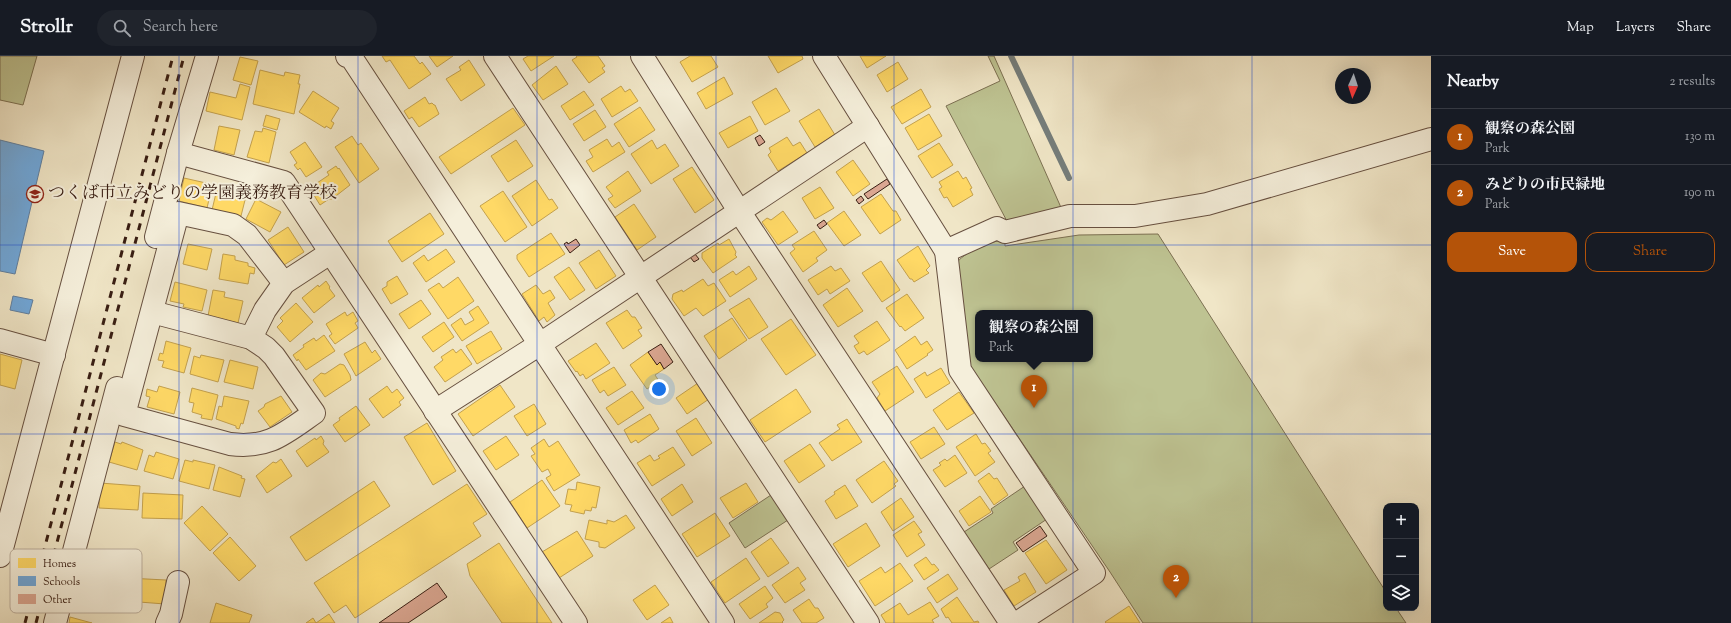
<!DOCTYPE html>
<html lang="en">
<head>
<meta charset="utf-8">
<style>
	body { margin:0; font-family:"Sorts Mill Goudy","Noto Serif JP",serif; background:#20242c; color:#f1f3f6 }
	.controls { position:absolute; right:12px; bottom:12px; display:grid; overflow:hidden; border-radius:8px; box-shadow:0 4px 16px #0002 }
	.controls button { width:36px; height:36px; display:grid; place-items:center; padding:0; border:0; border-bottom:1px solid #363941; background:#171b24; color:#f1f3f6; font:20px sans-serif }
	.compass { position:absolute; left:1335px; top:12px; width:36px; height:36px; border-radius:50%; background:#171b24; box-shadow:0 4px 16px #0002; rotate:183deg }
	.you { position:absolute; left:659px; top:333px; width:14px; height:14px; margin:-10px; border:3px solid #fff; border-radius:50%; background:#1a73e8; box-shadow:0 0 0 6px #1a73e833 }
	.badge { display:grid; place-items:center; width:26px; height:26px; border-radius:50%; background:#b45309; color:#fff; font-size:13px; font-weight:700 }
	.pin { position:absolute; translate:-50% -33px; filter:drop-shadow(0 1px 2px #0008) }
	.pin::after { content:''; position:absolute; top:21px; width:14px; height:12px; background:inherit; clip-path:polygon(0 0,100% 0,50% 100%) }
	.popup { position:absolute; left:975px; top:254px; width:118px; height:52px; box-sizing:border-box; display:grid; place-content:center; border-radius:8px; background:#171b24; filter:drop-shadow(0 1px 3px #0005); font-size:13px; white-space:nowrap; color:#9ea1a6 }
	.popup b { font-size:15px; color:#f1f3f6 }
	.popup::after { content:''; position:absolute; left:50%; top:100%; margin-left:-8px; border:8px solid transparent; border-top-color:#171b24 }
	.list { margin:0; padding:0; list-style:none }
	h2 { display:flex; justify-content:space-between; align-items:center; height:52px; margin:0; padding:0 16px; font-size:17px }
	h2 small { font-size:13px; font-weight:400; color:#9ea1a6 }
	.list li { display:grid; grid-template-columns:26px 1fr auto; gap:12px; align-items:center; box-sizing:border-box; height:56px; padding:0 16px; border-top:1px solid #363941 }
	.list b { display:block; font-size:15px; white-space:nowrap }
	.list p { margin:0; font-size:13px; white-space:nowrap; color:#9ea1a6 }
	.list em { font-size:13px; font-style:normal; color:#9ea1a6 }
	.actions { display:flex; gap:8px; padding:12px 16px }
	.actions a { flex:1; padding:9px 0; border:1px solid #b45309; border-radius:12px; text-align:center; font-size:14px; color:#b45309 }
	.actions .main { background:#b45309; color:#fff }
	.icon { flex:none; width:22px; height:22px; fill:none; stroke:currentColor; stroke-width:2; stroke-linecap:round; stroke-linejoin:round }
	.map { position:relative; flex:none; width:1431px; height:567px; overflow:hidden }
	header { display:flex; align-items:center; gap:24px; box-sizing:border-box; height:56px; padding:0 20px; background:#171b24; border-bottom:1px solid #363941 }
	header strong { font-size:19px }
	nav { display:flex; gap:22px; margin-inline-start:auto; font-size:14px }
	.search { width:280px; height:36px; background:#20242c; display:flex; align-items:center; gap:10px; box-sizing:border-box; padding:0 14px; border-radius:22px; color:#9ea1a6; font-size:15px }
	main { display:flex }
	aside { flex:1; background:#171b24 }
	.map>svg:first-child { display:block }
	.green { fill:#bec392; stroke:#7c7052; fill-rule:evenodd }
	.homes { fill:#ffd966; stroke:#c4a14d }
	.schools { fill:#6fa8dc; stroke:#5f7fa0 }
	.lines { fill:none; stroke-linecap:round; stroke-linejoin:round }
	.stream { stroke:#757d7a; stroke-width:6 }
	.building { fill:#dba792; stroke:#391e13 }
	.minor-casing { stroke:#675040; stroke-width:24 }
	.minor { stroke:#f5efdb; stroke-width:22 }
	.rail { stroke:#391e13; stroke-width:3; stroke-dasharray:7 7; stroke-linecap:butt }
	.grid { fill:none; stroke:#1d4ed8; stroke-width:1; stroke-opacity:0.55 }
	.labels { text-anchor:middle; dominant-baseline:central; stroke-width:4; stroke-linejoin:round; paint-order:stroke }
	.poi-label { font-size:17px; fill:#391e13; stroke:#f5efdb; text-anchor:start }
	.key { fill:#f5efdb; stroke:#bdb09f; stroke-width:1 }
	.key-label { font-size:11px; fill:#391e13 }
</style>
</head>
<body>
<header>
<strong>Strollr</strong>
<div class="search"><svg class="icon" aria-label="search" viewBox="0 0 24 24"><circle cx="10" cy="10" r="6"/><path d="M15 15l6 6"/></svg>Search here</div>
<nav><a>Map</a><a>Layers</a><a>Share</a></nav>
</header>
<main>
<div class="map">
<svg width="1431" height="567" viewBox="0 0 1431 567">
	<rect width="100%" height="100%" fill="#f0e6c7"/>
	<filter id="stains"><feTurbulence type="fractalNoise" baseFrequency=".005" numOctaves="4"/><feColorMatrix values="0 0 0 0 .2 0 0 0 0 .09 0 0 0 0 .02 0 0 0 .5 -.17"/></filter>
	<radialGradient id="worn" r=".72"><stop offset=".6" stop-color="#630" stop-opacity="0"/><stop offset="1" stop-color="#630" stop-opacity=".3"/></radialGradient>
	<!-- green -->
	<g class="green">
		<path d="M0 0H37L23 49 0 44Z"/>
		<path d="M988 0H994L1063 156 1009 169 946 50 1000 25Z"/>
		<path d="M1158 178 1386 536V552H1396L1406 567H1143L1110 516 970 310 956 208C962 197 992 184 1005 184V190L1079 179ZM978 257H1090V303H978Z"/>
		<path d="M1025 430 1047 463 1013 486 1018 494 989 513 964 476 993 457 991 453Z"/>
		<path d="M771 439 788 464 745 492 729 467Z"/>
	</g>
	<!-- homes -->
	<g class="homes">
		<path d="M382 0H414L420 8 422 6 431 18 409 33 390 4 386 6Z"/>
		<path d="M429 0H453L437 11Z"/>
		<path d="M528 0H554L531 15 523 3Z"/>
		<path d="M576 0H598L605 10 602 12 605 16 589 27 572 4 577 1Z"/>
		<path d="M690 0H711L718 11 692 26 680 6Z"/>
		<path d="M768 0H802L803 3 778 17Z"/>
		<path d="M860 0H886L867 12Z"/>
		<path d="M240 1 258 5 251 29 233 24Z"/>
		<path d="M469 4 485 29 461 45 446 23 461 14 459 11Z"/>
		<path d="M898 6 908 23 887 36 877 19Z"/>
		<path d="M556 10 568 28 543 44 532 29Z"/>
		<path d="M260 14 284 20 285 16 300 19 298 28H300L294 58 253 48Z"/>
		<path d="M724 21 733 38 706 53 697 37Z"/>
		<path d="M240 28 250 31 242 64 206 55 210 36 236 42Z"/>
		<path d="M621 30 625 36 630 33 638 45 612 61 601 43Z"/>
		<path d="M776 32 790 55 765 69 752 46Z"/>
		<path d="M921 33 931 51 902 68 891 51Z"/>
		<path d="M313 35 339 52 331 65 334 67 331 73 326 70 325 72 299 56Z"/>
		<path d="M584 35 594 49 570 64 561 50Z"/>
		<path d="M425 41 429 48 432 47 434 49H435L439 58 419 71 412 61 409 63 404 55Z"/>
		<path d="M640 51 655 74 629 91 614 68Z"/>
		<path d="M513 52 525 69 451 118 439 101Z"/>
		<path d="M819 53 835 79 815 91 799 65Z"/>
		<path d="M595 54 606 71 584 85 573 68Z"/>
		<path d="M929 58 942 80 918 94 905 72Z"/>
		<path d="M266 59 280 63 277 74 263 70Z"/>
		<path d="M750 60 758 75 728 92 719 77Z"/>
		<path d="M219 70 240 74 234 99 214 94Z"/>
		<path d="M263 72 276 76 269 107 247 101 255 75 262 76Z"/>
		<path d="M352 80 358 89 361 87 379 113 359 127 335 91Z"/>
		<path d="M787 81 793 90 800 86 807 97 778 115 768 99 771 96 769 92Z"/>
		<path d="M607 83 612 91 619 86 625 96 593 116 586 105 593 101 589 94Z"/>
		<path d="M516 84 533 110 508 126 491 100Z"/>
		<path d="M652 84 657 93 665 88 679 110 651 128 631 98Z"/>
		<path d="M305 86 322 111 306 121 300 112 298 114 294 109 297 107 290 96Z"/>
		<path d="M939 87 953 109 932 122 918 100Z"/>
		<path d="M853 104 870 128 853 140 836 116Z"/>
		<path d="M336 110 338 113 339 112 350 129 332 143H329L320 149 312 136 320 131 317 127 329 119 327 116Z"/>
		<path d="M692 111 714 144 695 157 673 123Z"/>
		<path d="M628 115 641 135 615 152 608 143 613 140 606 131Z"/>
		<path d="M958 115 963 123 966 121 972 132 970 133 973 139 953 151 947 141 944 142 939 133 942 131 939 126Z"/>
		<path d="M184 122 206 127 205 134 211 135 207 152 179 145Z"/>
		<path d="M536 124 549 144 552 143 558 152 532 170 512 140Z"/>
		<path d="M820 131 834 152 815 163 802 142Z"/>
		<path d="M217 133 246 140 241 160H236L212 154Z"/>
		<path d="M503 135 527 171 505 186 480 150Z"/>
		<path d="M881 138 893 155H896L901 164 880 178 861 151Z"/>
		<path d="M256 143 281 156 270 176 246 163Z"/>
		<path d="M634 148 656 181 637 194 615 161Z"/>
		<path d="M783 155 798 176 778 189 762 166 767 162 771 164Z"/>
		<path d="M844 155 861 179 844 190 827 167Z"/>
		<path d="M430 157 444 178 402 206 388 185Z"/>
		<path d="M288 171 304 196 284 209 268 184Z"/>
		<path d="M814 175 827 194 816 202 818 205 803 216 790 197 795 193 792 189Z"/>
		<path d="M551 177 565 198 529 221 517 203V199Z"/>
		<path d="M729 183 736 196 735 199 737 201 713 217 702 202V197L718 187 719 189Z"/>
		<path d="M188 188 212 193 207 214 183 208Z"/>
		<path d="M918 190 930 210 926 214 929 217 914 226 912 223H910L897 204Z"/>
		<path d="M446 193 455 206 426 226 413 207 424 199 428 205Z"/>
		<path d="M599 194 616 220 596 233 579 207Z"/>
		<path d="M223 198 235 200V204L248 207V210L255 212 254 218 250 217 248 228 219 223Z"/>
		<path d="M881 205 900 234 882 246 862 217Z"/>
		<path d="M749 210 757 223 730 241 719 224 733 215 736 219Z"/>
		<path d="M831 210 835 215 841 212 850 225 830 238 827 233 818 239 808 224Z"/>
		<path d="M569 211 585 234 570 244 554 221Z"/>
		<path d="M397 220 408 238 391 248 382 233 387 230V226Z"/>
		<path d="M458 221 474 245 448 263 428 234 439 227 443 232Z"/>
		<path d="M703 223 708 230 714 227 726 245 703 260 696 252 684 260 672 243 673 238 682 234 683 236Z"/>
		<path d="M326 225 330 231 329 232 335 240 314 257 302 242 318 229 319 231Z"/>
		<path d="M175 226 207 234 202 255 183 251 184 248 170 245Z"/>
		<path d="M536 229 543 238 550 234 555 242 548 247 555 259 547 266 544 261 539 265 522 238Z"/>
		<path d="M847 232 863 255 838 271 823 249Z"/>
		<path d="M213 234 225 236 224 241 243 245 238 267 208 260Z"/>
		<path d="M907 238 924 262 905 275 901 270 900 271 886 252Z"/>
		<path d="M749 242 768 271 749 283 729 254Z"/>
		<path d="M421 244 431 258 409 273 399 258Z"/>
		<path d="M296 247 313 266 290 286 277 271 283 265 280 262Z"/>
		<path d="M478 250 489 267 462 285 451 269 461 262 465 269 474 264 469 256Z"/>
		<path d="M627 254 632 261H635L642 272 638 274 642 280 623 293 606 267Z"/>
		<path d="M345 256 347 260 353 256 358 265 355 267 358 272 335 288 329 280 332 278 326 268Z"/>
		<path d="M732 262 747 284 719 303 704 280Z"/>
		<path d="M791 263 816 299 786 319 761 283Z"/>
		<path d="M877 265 890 284 867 299 864 295 859 298 854 290 859 287 854 280Z"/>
		<path d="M444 266 454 281 433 296 422 281Z"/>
		<path d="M491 275 502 293 477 308 466 290Z"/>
		<path d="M324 279 335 295 306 314 298 303 297 305 293 299 304 291 303 289 314 282 316 285Z"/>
		<path d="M915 280 921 289 927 285 933 294 927 298 928 299 907 313 895 294Z"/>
		<path d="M166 285 191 292 184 317 162 311 164 305 158 304 160 297 163 298Z"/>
		<path d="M365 286 372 297 375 294 381 303 356 320 344 298Z"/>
		<path d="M596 287 610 307 586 323 583 318 580 320 577 315 576 316 568 305Z"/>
		<path d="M453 293 456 297 461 293 472 308 445 326 434 311 443 304 441 301Z"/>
		<path d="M648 296 657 309 660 306 664 313 655 319 659 325 647 333 630 309Z"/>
		<path d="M0 298 22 304 15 333 0 329Z"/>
		<path d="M201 299 224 304 218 326 190 318 194 300 200 302Z"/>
		<path d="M230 304 258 311 253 333 224 326Z"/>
		<path d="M340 308 344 309 350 319 351 324 325 341 313 324 321 317 325 318Z"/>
		<path d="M897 310 914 336 885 355 877 342 880 338 872 326Z"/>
		<path d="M614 311 626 329 608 340 604 334 600 337 592 324Z"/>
		<path d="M941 312 950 327 926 342 914 323 925 316 927 320Z"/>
		<path d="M698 327 709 343 687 358 676 342Z"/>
		<path d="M500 329 515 351 473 380 458 358Z"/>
		<path d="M159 330 180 336 174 358 147 351 150 341 146 340 147 333 157 336Z"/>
		<path d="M387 330 392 337 397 333 404 342 399 346 401 349 383 362 369 343Z"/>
		<path d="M192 332 218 339 212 364 201 362 202 359 192 356 194 347 189 346Z"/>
		<path d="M796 333 811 356 765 386 750 364Z"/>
		<path d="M632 335 644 352 618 369 606 352Z"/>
		<path d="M959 336 974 357 947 374 933 354Z"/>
		<path d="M224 340 249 345 243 368 241 367 239 373 236 372V370L216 363 219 350 222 351Z"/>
		<path d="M281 340 292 356 270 371 258 355 264 351 265 348Z"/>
		<path d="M534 348 546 368 527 380 514 360Z"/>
		<path d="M356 350 370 369 345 386 333 369 340 364 339 362Z"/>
		<path d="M650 358 659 373 638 387 636 384 631 387 624 374Z"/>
		<path d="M696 362 712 387 692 400 676 375Z"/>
		<path d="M847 363 862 386 832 405 819 387 840 373 837 369Z"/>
		<path d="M427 367 456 415 433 429 404 381Z"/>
		<path d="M934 371 945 388 921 403 910 386Z"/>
		<path d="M976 378 982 388 985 387 991 395 988 397 995 406 975 420 956 391Z"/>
		<path d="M321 380 324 385 323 388 329 396 307 411 296 395 315 382 316 384Z"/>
		<path d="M506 380 519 399 496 414 483 395Z"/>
		<path d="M544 383 549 391 558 385 580 419 554 435 546 422 551 419 548 413 542 416 531 400 535 398 531 392Z"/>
		<path d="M115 386 121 388 122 386 143 394 137 414 109 406Z"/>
		<path d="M810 388 825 410 799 427 784 405Z"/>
		<path d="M673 391 685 409 652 430 637 407 650 399 654 405 660 402 658 400Z"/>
		<path d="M156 396 179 403 173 423 144 415 149 399 154 401Z"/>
		<path d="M955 399 967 417 945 431 933 414 941 409 939 407 945 403 947 405Z"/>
		<path d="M281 403 292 420 267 437 256 420 273 406 276 407Z"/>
		<path d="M185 404 193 406V404L215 409 209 433 179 425Z"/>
		<path d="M884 405 898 425 894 428 896 430 872 447 856 424Z"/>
		<path d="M219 411 242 420 241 422 245 423 240 441 213 434Z"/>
		<path d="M989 417 994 423 997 422 1008 439 994 449 978 425Z"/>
		<path d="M542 424 560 450 527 472 510 446Z"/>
		<path d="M374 425 390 450 306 505 290 481Z"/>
		<path d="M577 426 600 431 596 452 592 451 591 455 585 454 584 458 570 455 572 449 565 448 568 433 576 434Z"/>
		<path d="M100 427 140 430 138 454 99 452Z"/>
		<path d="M746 427 758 446 733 462 720 442Z"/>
		<path d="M467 428 487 458 473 467 481 480 355 562 346 549 334 557 314 527Z"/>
		<path d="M682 428 693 446 672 460 661 443Z"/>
		<path d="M845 429 858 450 836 463 825 445 835 438 834 436Z"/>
		<path d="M143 437 183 439 182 463 142 462Z"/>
		<path d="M980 440 991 456 969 470 959 455Z"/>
		<path d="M901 442 914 461 893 475 881 456Z"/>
		<path d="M202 450 228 478 210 495 184 467Z"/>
		<path d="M715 457 730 480 697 501 682 478Z"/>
		<path d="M626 459 635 472 605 492 599 491V486L585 483 589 464 607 468V464L614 466Z"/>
		<path d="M914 465 922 476 918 478 925 489 907 501 893 479Z"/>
		<path d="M866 467 880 490 848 511 833 488Z"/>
		<path d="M577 475 593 500 559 522 542 496Z"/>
		<path d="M230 481 256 510 239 525 213 497Z"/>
		<path d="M771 482 789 507 768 521 751 496Z"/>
		<path d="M1046 484 1067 514 1046 528 1025 497Z"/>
		<path d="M499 487 552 567H502L470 520 467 508Z"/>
		<path d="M926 501 932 509 934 508 939 514 924 524 914 509Z"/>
		<path d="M746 502 760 523 725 547 711 526Z"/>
		<path d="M900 507 913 525 875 550 859 525 881 511 885 517Z"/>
		<path d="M798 511 806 523 800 527 805 534 785 547 772 529Z"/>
		<path d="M79 512 124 513V540L79 539Z"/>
		<path d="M1025 517 1036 536 1014 550 1004 534 1020 525 1018 521Z"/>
		<path d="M948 518 958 533 937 547 927 532Z"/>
		<path d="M127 522 166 524 165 548 126 545Z"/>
		<path d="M655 529 669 549 647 564 633 544Z"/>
		<path d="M765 530 773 542 766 548 768 551 750 563 739 548Z"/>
		<path d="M957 541 974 566 978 565 979 567H952L948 561 946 562 941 553Z"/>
		<path d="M809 543 815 552H818L824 562 816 567H802L793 554Z"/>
		<path d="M930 546 939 560 932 564 934 567H886L881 559 900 547 908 559Z"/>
		<path d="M216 547 252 559 249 567H210Z"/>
		<path d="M1129 550 1140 567H1106L1105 566Z"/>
		<path d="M775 556 780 557 784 564 782 566 783 567H759Z"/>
		<path d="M329 558 335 567H306L313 562 316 567Z"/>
		<path d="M70 561 92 567H69Z"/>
		<path d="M670 561 673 567H661Z"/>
	</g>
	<!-- schools -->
	<g class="schools">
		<path d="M0 84 44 95 15 218 0 215Z"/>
		<path d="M13 240 33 244 29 258 10 254Z"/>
	</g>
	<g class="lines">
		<!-- stream -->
		<path class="stream" d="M1011 0 1069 122"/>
	</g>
	<!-- building -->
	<g class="building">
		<path d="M760 79 765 86 759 90 755 82Z"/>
		<path d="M887 123 890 128 868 143 864 138Z"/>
		<path d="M861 140 864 144 859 148 856 144Z"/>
		<path d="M824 164 827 168 820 173 817 169Z"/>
		<path d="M576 183 580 189 570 197 564 188 567 186 568 188Z"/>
		<path d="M695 198 699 203 694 206 690 201Z"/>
		<path d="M661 288 673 306 664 313 660 306 657 309 648 296Z"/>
		<path d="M1040 470 1047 480 1023 496 1016 487Z"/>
		<path d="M437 527 447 541 408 567H379Z"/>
	</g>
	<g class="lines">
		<!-- minor casing -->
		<g class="minor-casing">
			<g id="minor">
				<path d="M347 0 351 1 723 567"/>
				<path d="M495 0 868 567"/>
				<path d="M642 0 739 155 1011 567"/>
				<path d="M824 0 946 195"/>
				<path d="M178 97 284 126 576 567"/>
				<path d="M156 181 178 97 207 0"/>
				<path d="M152 256 251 282 266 292 274 300 314 357C284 378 268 393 230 388L124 359 178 157 233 169 247 179 284 227"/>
				<path d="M251 282 265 254 284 227 330 197"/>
				<path d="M0 284 54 299"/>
				<path d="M435 355 540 288 868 70"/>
				<path d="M0 500 133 0"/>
				<path d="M55 567 117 332"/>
				<path d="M167 567 171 558 178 526"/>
				<path d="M1017 567 1094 517 960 314 946 195 997 172 1005 176 1070 160H1135L1207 148 1431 83"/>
			</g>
		</g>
		<!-- minor -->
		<use href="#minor" class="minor"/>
		<!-- rail -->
		<g class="rail">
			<path d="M25 567 173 0"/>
			<path d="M36 567 184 0"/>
		</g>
	</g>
	<!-- grid -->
	<path class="grid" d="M179 0V567M358 0V567M537 0V567M716 0V567M894 0V567M1073 0V567M1252 0V567M0 189H1431M0 378H1431"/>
	<!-- icons -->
	<defs>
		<g id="school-ring" transform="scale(0.9)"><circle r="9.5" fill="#f5efdb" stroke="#8f2418" stroke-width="1.5"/><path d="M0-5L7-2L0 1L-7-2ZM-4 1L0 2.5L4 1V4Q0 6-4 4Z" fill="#8f2418"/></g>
	</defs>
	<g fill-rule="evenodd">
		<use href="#school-ring" x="35" y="138"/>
	</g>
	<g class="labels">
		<!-- poi labels -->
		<g class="poi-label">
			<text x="48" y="138">つくば市立みどりの学園義務教育学校</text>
		</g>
	</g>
	<!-- legend -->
	<rect x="10" y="493" width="132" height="64" rx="6" class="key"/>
	<rect x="18" y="502" width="18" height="10" fill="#ffd966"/>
	<rect x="18" y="520" width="18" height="10" fill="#6fa8dc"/>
	<rect x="18" y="538" width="18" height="10" fill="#dba792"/>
	<g class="key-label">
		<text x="43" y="511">Homes</text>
		<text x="43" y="529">Schools</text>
		<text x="43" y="547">Other</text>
	</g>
	<rect width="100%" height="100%" filter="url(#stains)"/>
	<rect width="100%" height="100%" fill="url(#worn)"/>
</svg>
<div class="controls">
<button>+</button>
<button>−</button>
<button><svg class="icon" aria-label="layers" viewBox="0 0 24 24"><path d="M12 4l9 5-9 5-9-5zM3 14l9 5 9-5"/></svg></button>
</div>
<svg class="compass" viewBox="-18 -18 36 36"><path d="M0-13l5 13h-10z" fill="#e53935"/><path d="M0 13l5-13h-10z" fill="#9ea1a6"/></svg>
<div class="you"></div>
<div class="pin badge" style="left:1034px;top:352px">1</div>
<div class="popup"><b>観察の森公園</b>Park</div>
<div class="pin badge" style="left:1176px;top:542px">2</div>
</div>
<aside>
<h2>Nearby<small>2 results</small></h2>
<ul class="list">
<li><span class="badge">1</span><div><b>観察の森公園</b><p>Park</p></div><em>130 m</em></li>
<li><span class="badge">2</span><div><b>みどりの市民緑地</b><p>Park</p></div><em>190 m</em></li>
</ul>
<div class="actions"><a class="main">Save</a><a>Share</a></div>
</aside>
</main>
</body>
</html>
